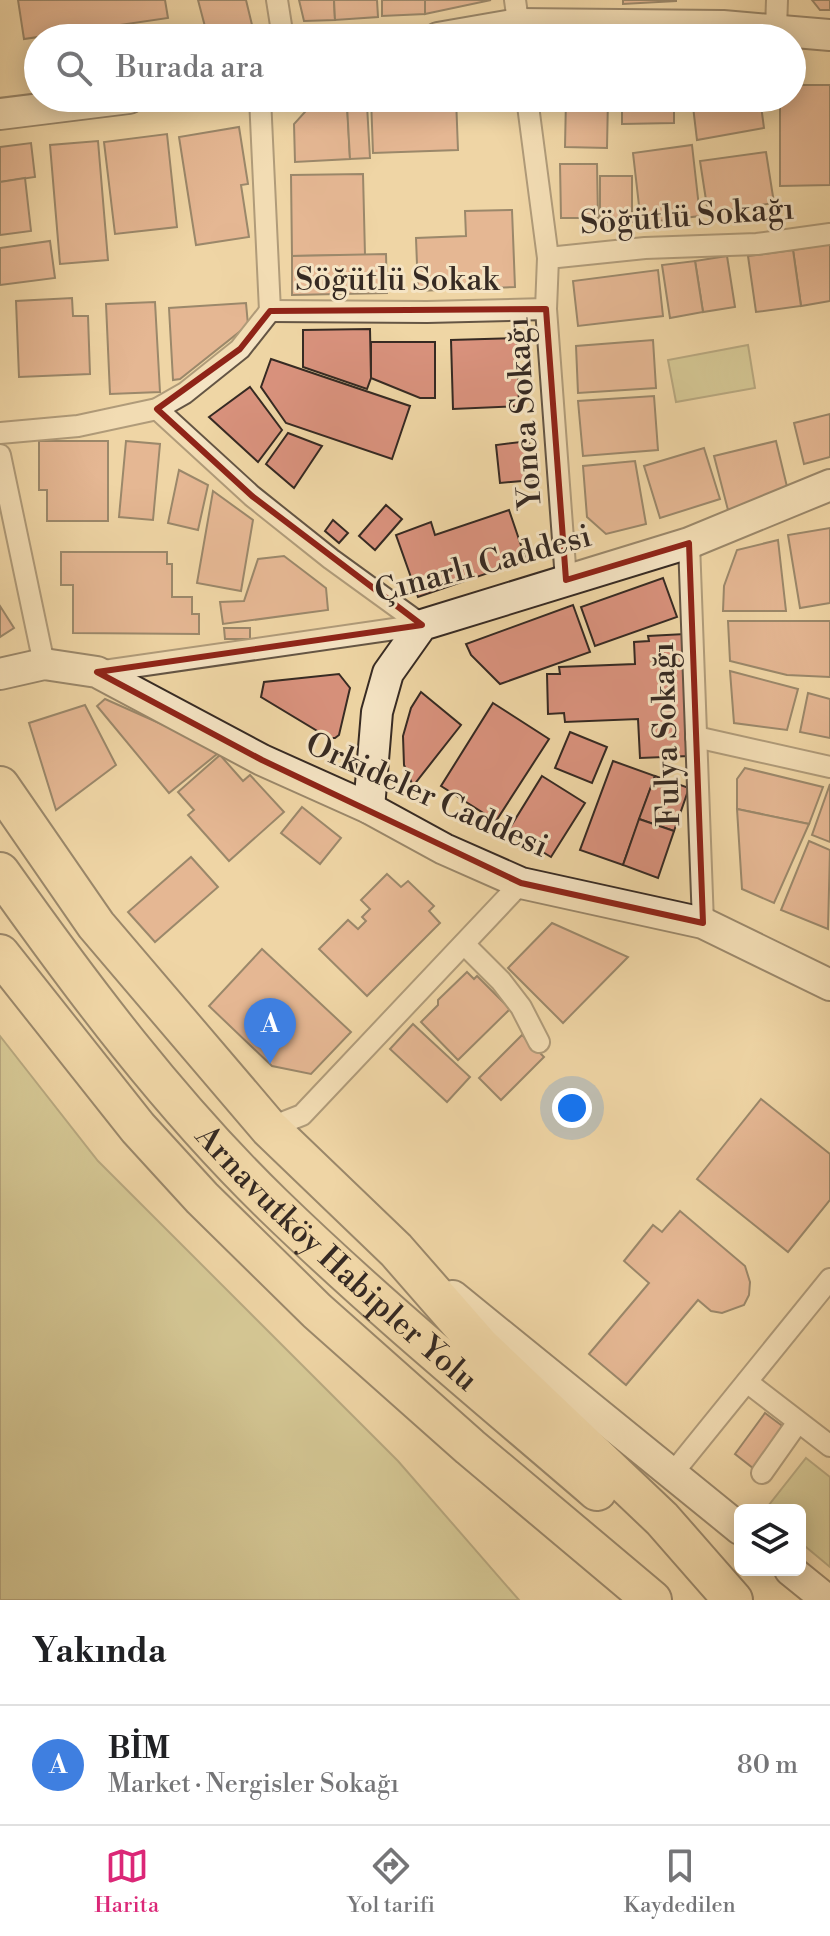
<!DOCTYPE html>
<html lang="tr">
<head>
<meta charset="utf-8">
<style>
	body { margin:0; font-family:"Libre Bodoni",serif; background:#f2f2f2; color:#202124 }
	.controls { position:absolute; right:24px; bottom:24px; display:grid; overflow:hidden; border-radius:12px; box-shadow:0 4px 20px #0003 }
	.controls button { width:72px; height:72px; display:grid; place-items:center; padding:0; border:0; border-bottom:2px solid #e0e0e0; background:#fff; color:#202124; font:40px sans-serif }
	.you { position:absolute; left:572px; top:1108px; width:28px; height:28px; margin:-20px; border:6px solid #fff; border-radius:50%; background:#1a73e8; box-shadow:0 0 0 12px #1a73e833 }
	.badge { display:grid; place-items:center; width:52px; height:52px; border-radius:50%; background:#db2777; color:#fff; font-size:26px; font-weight:700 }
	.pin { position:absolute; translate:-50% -66px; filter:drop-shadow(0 2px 4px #0008) }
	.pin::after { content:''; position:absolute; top:42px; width:28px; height:24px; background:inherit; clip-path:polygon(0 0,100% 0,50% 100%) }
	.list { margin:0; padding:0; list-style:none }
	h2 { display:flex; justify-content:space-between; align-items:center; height:104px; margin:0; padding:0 32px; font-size:34px }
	h2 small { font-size:26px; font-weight:400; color:#757577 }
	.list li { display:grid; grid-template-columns:52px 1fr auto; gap:24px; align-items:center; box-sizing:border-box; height:120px; padding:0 32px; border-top:2px solid #e0e0e0 }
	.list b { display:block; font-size:30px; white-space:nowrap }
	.list p { margin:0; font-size:26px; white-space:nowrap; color:#757577 }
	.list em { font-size:26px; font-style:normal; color:#757577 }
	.icon { flex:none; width:44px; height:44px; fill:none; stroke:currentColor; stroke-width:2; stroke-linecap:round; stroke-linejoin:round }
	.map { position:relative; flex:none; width:830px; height:1600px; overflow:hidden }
	.search { position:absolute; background:#fff; box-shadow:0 4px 20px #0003; left:24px; right:24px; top:24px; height:88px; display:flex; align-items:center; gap:20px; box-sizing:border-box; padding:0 28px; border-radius:44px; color:#757577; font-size:30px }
	.sheet { height:224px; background:#fff }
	nav { display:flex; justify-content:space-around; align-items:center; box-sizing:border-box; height:112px; border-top:2px solid #e0e0e0; background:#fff; font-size:22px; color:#757577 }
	nav a { display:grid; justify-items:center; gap:4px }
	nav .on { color:#db2777 }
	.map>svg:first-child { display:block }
	.green { fill:#bbbd85; stroke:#787454; stroke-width:2 }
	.building { fill:#d9927d; stroke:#362a23; stroke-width:2 }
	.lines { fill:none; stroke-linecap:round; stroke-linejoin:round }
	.street-casing { stroke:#645544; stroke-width:24 }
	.secondary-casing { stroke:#362a23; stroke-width:34 }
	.highway-casing { stroke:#362a23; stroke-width:42 }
	.street { stroke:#f5e4c4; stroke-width:20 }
	.secondary { stroke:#f5e4c4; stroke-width:30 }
	.highway { stroke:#efd6a5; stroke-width:38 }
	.marked { fill:none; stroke:#8f2418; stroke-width:6; stroke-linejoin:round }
	.labels { text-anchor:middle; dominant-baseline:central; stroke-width:6; stroke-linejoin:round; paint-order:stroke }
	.street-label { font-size:32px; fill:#362a23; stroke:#f5e4c4 }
</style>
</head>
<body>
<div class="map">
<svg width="830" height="1600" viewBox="0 0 830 1600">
	<rect width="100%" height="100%" fill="#efd6a5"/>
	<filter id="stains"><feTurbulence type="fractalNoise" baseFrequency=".0025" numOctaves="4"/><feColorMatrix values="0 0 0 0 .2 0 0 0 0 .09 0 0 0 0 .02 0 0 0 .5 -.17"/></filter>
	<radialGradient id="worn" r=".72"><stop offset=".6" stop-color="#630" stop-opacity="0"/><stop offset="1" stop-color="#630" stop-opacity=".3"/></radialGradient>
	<!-- green -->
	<g class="green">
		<path d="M748 345 755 388 676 402 668 360Z"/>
		<path d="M0 1036 98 1161 398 1461 519 1600H0Z"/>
		<path d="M806 1458 830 1477V1567L800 1542V1510H765Z"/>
	</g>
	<!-- building -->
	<g class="building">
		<path d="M18 0H165L168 18 24 39Z"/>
		<path d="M198 0H246L253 29 247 36 239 38H208Z"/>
		<path d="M299 0H334L335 20 304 21Z"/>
		<path d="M334 0H377L378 17 335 20Z"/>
		<path d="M382 0H425V14L382 16Z"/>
		<path d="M425 0H491L425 14Z"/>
		<path d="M623 0H676V1L623 4Z"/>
		<path d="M812 0H830V10H820Z"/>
		<path d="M792 85H830V185L780 186V98H792Z"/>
		<path d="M371 98H456L458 150 373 153Z"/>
		<path d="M566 98H608L607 148 565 147Z"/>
		<path d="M622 98H674V123L622 124Z"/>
		<path d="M692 98H760L764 128 697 140Z"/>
		<path d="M347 102 350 159 295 162 294 124 313 103Z"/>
		<path d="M367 105 370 158 350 159 347 106Z"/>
		<path d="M239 127 248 184 241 185 249 237 196 245 179 137Z"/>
		<path d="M167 134 177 227 115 234 104 142Z"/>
		<path d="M98 141 108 260 60 264 50 145Z"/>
		<path d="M31 143 35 177 0 182V147Z"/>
		<path d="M692 145 700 216 641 223 633 153Z"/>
		<path d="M766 152 774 203 708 213 700 161Z"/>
		<path d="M560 164H597L598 218H561Z"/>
		<path d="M363 174 365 255 292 256 291 175Z"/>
		<rect x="600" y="176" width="32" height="46"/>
		<path d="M25 178 31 231 0 235V182Z"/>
		<path d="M512 210 515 287 418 291 416 238 466 236 465 211Z"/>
		<path d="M50 241 55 278 0 285V248Z"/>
		<path d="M830 244V301L801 306 793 250Z"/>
		<path d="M793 250 801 306 756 312 748 256Z"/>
		<path d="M386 254 387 293 292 295V256Z"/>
		<path d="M727 256 735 307 703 312 695 261Z"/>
		<path d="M695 261 703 312 670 318 662 265Z"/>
		<path d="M658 270 663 316 578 326 573 281Z"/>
		<path d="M72 298 73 316H88L90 374 19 377 16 301Z"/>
		<path d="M155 302 160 392 110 394 106 304Z"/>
		<path d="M246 303 248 325 180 379 173 380 169 308Z"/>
		<path d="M370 329 371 378 367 389 303 367V330Z"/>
		<path d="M517 338 519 406 453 409 451 340Z"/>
		<path d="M653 340 656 388 578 393 576 346Z"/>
		<path d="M371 342H435V398H420L371 378Z"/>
		<path d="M271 359 410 406 392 459 286 423 261 387Z"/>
		<path d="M250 387 282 430 258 462 209 417Z"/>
		<path d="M654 396 658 450 583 456 578 401Z"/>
		<path d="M830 414V457L804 464 794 423Z"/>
		<path d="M288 433 322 446 294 488 266 464Z"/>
		<path d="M39 441H108V521H47V490H39Z"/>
		<path d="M126 441 160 444 153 520 119 517Z"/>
		<path d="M529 441 533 480 500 483 496 445Z"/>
		<path d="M776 441 789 495 728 510 714 456Z"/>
		<path d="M704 448 720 499 660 518 644 466Z"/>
		<path d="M635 461 646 524 606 534 587 517 583 466Z"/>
		<path d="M179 470 208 485 198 530 168 523Z"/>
		<path d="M213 491 253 520 241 591 197 583Z"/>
		<path d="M386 505 402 519 375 550 359 536Z"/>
		<path d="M509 510 526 560 418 597 396 535 431 522 435 535Z"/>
		<path d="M333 520 348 533 339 543 325 531Z"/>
		<path d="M830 528V603L800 608 788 535Z"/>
		<path d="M778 540 786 611H723L724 586 737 550Z"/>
		<path d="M61 552H167V564H172V597H192V614H199V634L73 633V585H61Z"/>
		<path d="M284 556 326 588 328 610 223 624 220 602 244 601 258 559Z"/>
		<path d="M663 578 677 617 595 646 581 607Z"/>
		<path d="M573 605 590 652 500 684 471 655 466 644Z"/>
		<path d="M0 606 14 628 0 637Z"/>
		<path d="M728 621H830V677L787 675 730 661Z"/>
		<path d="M224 628H250V639H225Z"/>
		<path d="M685 634 689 756 640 758 638 719 565 722 564 713 548 714 547 674H560L559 667 635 664 634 642 649 641 648 636Z"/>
		<path d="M730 671 798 689 787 730 734 723Z"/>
		<path d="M339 674 350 688 339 735 335 738H329L261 697 264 682Z"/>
		<path d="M421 692 461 725 413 786 404 765 403 736 411 708Z"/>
		<path d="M808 693 830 699V738L800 732Z"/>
		<path d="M105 699 211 746 217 754 169 793 97 706Z"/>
		<path d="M493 703 549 739 496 821 441 786Z"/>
		<path d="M85 705 116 765 56 810 29 723Z"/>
		<path d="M570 732 607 747 592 783 555 768Z"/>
		<path d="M220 755 243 781 250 775 284 812 229 861 188 815 194 810 178 792Z"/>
		<path d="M613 761 655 776 623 865 580 850Z"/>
		<path d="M745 768 823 787 809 824 737 809V779Z"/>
		<path d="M542 776 585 803 551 857 508 831Z"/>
		<path d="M655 776 689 788 674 831 639 819Z"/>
		<path d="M830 784V842L812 835Z"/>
		<path d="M302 807 341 838 320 864 281 833Z"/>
		<path d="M737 809 809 824 774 903 742 889Z"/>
		<path d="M639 819 674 831 658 878 623 865Z"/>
		<path d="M809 841 830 850 828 929 781 910Z"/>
		<path d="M191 857 218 887 155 942 128 912Z"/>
		<path d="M387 874 401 887 408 881 434 906 429 911 440 923 367 996 319 949 348 920 358 929 366 921 362 917 370 909 361 900Z"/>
		<path d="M552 923 628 957 563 1023 508 968Z"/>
		<path d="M262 949 351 1032 311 1074 272 1066 209 1006Z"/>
		<path d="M467 972 474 979 477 976 510 1009 458 1060 421 1022 438 1005V1000Z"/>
		<path d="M413 1024 470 1077 447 1102 390 1049Z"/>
		<path d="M522 1035 544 1057 501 1100 479 1078Z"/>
		<path d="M761 1099 830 1154V1200L788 1252 697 1179Z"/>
		<path d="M680 1211 745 1266 750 1282 749 1295 744 1305 722 1313 711 1311 698 1300 626 1385 589 1354 649 1283 624 1261 653 1225 662 1232Z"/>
		<path d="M765 1413 789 1431 758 1472 735 1454Z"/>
	</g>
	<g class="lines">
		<!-- street casing -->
		<g class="street-casing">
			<g id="street">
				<path d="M277 0 283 38"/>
				<path d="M515 0 520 36"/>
				<path d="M776 29 777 0"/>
				<path d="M260 98 270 311"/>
				<path d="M527 98 548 258 546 309 566 580"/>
				<path d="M548 258 645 248 757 244 830 234"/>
				<path d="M270 311 427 312 546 309"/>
				<path d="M157 409 252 496 331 559 422 625"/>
				<path d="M0 433 78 426 157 409 185 393 240 349 270 311"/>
				<path d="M0 455 44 664"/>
				<path d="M689 543 703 923"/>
				<path d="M97 672 422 625"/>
				<path d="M696 737 830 767"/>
				<path d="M464 944 501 981 521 1007 539 1042"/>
				<path d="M269 1128 302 1115 521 883"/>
				<path d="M747 1382 830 1446"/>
				<path d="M762 1473 798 1422"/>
				<path d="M672 1474 830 1279"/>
			</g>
		</g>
		<!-- secondary casing -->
		<g class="secondary-casing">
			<g id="secondary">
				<path d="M438 38 518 24 723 26 830 35"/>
				<path d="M0 114 129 98"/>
				<path d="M0 674 44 664 97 672 262 760 369 808 444 849 521 883 703 923 830 985"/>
				<path d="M369 808 377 712 388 673 422 625 689 543 830 485"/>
				<path d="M453 1296 740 1529"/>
				<path d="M790 1570 827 1600"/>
			</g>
		</g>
		<!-- highway casing -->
		<g class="highway-casing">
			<g id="highway">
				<path d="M0 786 96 925 269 1128 396 1250 480 1346 662 1519 733 1600"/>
				<path id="s1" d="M0 872C83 989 170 1105 273 1205 376 1305 488 1397 597 1491"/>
				<path d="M0 954 138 1128 202 1198 317 1311 470 1447 652 1600"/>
			</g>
		</g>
		<!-- street -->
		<use href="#street" class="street"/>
		<!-- secondary -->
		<use href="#secondary" class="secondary"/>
		<!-- highway -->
		<use href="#highway" class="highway"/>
	</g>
	<!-- marked area -->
	<path d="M0 0H830V1600H0ZM546 309 566 580 689 543 703 923 521 883 262 760 97 672 422 625 252 496 157 409 240 349 270 311Z" fill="#efd6a5" fill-opacity=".55" fill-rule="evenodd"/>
	<path class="marked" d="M546 309 566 580 689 543 703 923 521 883 262 760 97 672 422 625 252 496 157 409 240 349 270 311Z"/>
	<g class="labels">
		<!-- street labels -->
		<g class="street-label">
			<text transform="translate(687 216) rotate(-4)">Söğütlü Sokağı</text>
			<text x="397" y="280">Söğütlü Sokak</text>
			<text transform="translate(524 413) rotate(-94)">Yonca Sokağı</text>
			<text transform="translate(483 564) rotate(-15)">Çınarlı Caddesi</text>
			<text transform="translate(666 734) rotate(-92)">Fulya Sokağı</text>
			<text transform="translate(427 795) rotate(24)">Orkideler Caddesi</text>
			<text stroke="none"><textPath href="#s1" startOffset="514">Arnavutköy Habipler Yolu</textPath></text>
		</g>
	</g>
	<rect width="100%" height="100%" filter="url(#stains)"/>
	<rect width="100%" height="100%" fill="url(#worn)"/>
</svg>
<div class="controls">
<button><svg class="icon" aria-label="layers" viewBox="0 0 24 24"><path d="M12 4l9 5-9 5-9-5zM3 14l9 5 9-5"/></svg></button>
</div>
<div class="you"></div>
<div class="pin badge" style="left:270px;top:1064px;background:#3f7fe0">A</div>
<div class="search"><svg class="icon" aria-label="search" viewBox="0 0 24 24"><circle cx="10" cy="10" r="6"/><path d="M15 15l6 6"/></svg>Burada ara</div>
</div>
<section class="sheet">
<h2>Yakında<small></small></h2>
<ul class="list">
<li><span class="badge" style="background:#3f7fe0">A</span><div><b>BİM</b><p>Market · Nergisler Sokağı</p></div><em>80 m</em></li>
</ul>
</section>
<nav>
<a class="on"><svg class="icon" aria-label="map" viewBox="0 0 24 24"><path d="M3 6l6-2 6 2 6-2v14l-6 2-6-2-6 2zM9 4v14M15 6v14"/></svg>Harita</a>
<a><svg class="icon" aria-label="directions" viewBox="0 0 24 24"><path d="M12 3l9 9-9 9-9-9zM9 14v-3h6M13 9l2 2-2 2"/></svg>Yol tarifi</a>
<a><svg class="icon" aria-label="saved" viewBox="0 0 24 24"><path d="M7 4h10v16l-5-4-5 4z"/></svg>Kaydedilen</a>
</nav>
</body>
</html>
